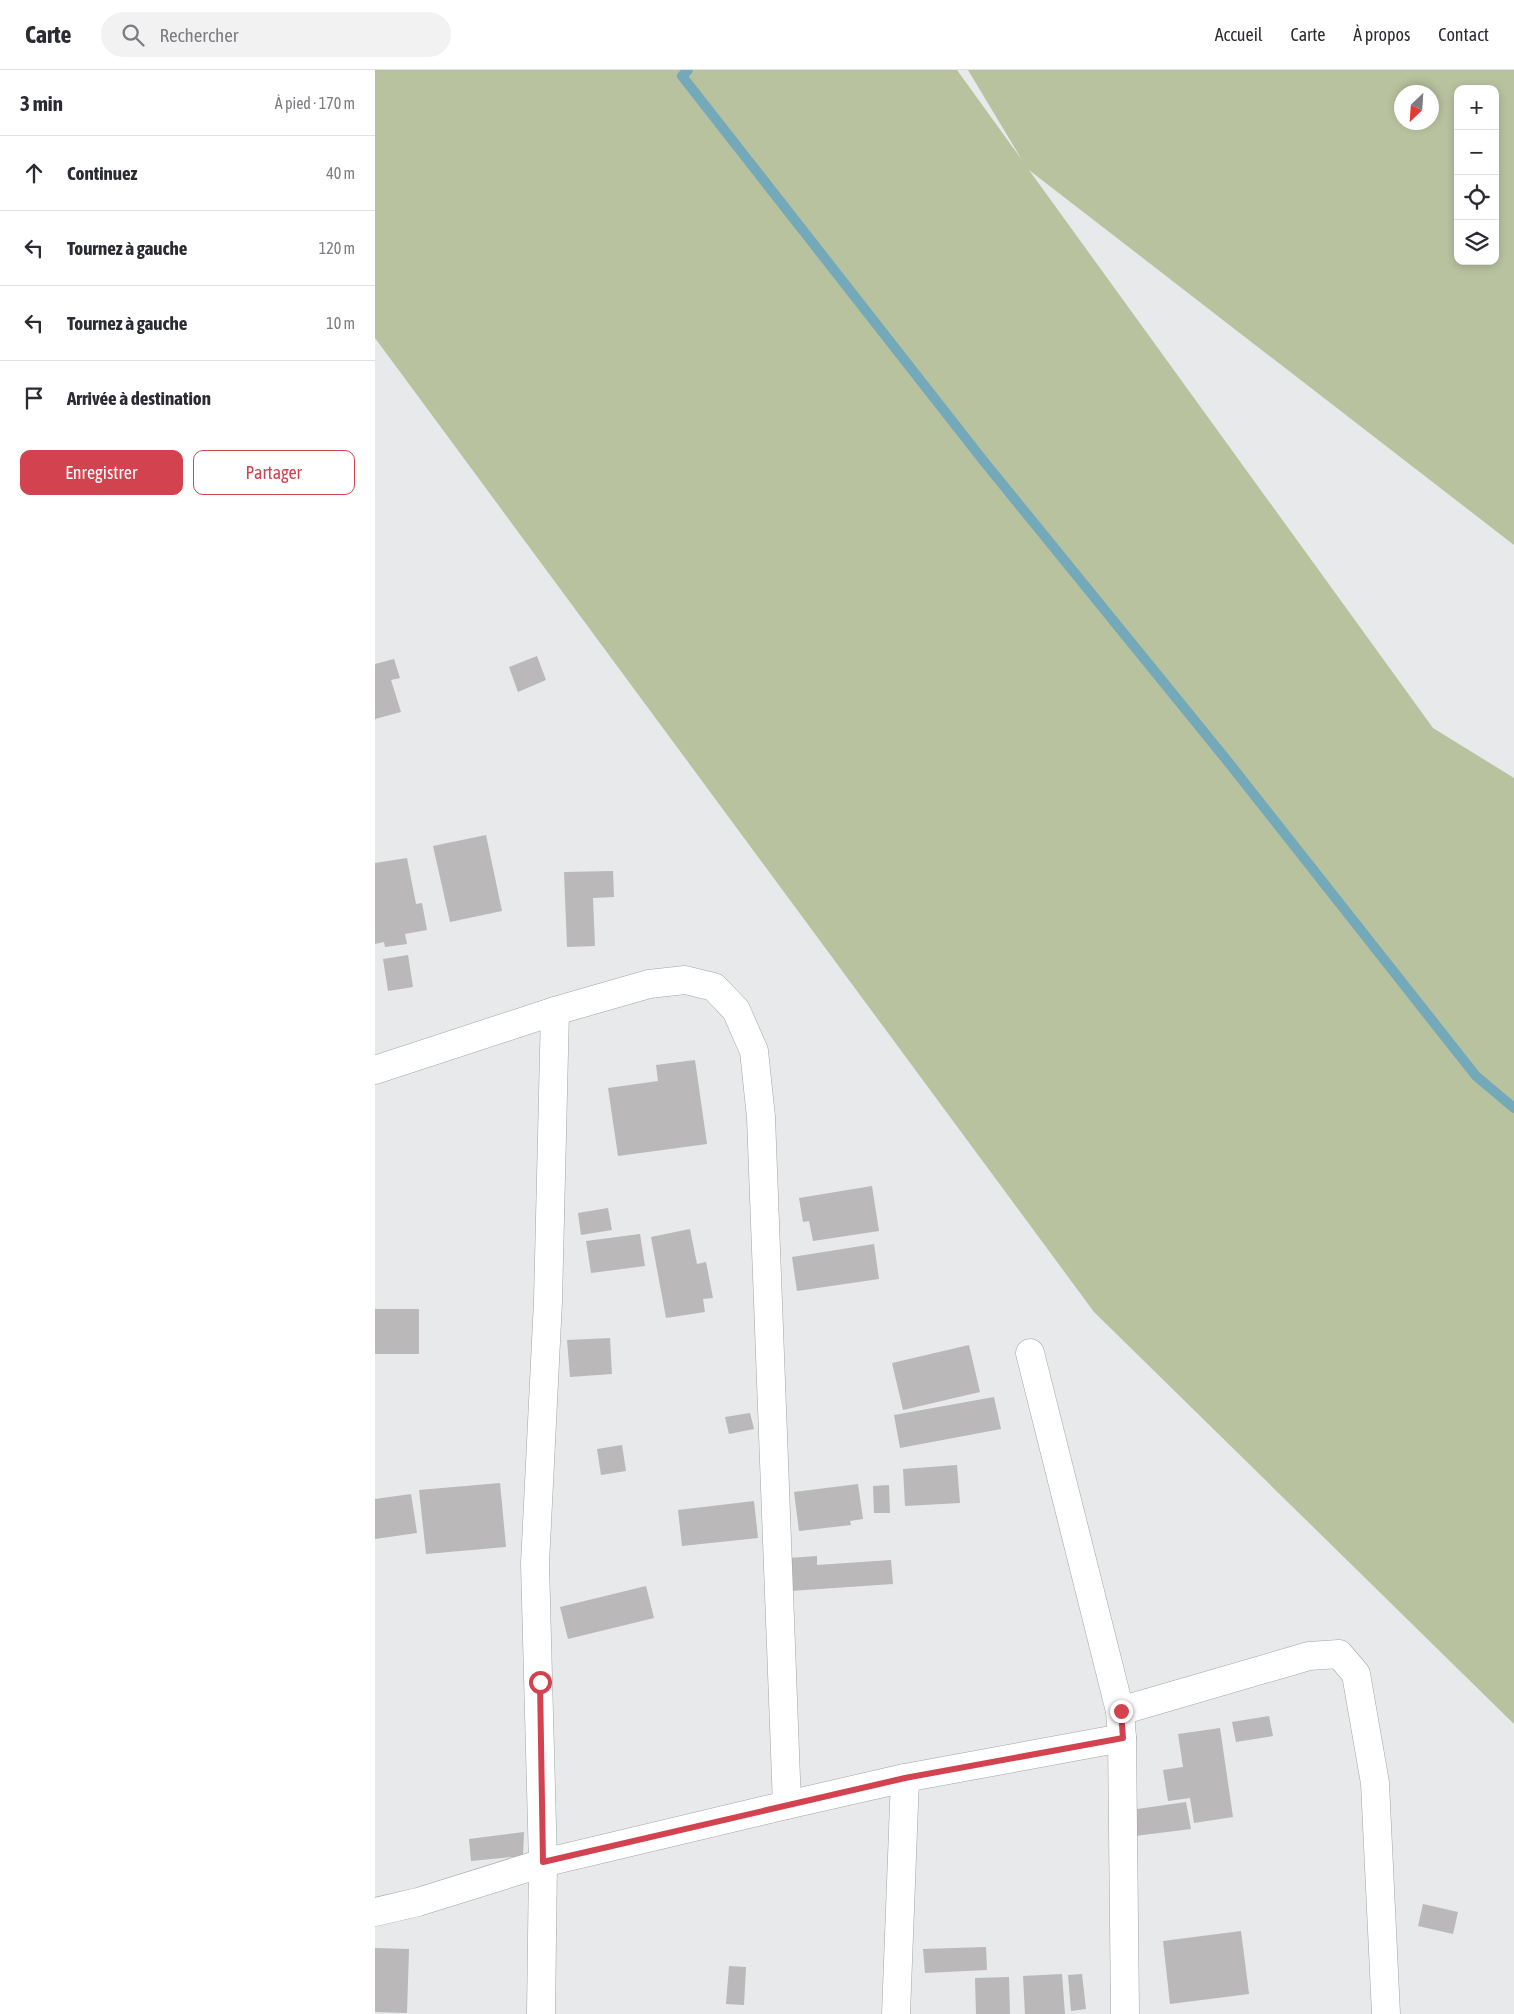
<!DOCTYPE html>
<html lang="fr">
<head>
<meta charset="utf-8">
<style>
	body { margin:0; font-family:"Asap Condensed",sans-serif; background:#f2f2f3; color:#2b2b33 }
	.controls { position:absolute; right:15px; top:15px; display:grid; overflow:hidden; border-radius:10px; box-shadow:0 2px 8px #0003 }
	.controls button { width:45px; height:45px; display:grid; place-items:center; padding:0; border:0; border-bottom:1px solid #e1e1e2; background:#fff; color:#2b2b33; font:25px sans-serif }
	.compass { position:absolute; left:1019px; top:15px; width:45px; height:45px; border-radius:50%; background:#fff; box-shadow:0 2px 8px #0003; rotate:205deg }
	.stop { position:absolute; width:15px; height:15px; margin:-11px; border:4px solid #d2424f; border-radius:50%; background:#fff }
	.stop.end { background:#d2424f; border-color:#fff; box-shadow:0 1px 5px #0008 }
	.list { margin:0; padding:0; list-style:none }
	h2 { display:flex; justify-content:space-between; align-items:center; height:65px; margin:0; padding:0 20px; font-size:21px }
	h2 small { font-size:16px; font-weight:400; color:#7c7c81 }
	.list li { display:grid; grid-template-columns:32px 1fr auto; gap:15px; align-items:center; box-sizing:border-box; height:75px; padding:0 20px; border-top:1px solid #e1e1e2 }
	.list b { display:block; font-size:19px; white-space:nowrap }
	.list em { font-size:16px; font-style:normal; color:#7c7c81 }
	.actions { display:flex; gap:10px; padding:15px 20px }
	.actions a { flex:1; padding:11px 0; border:1px solid #d2424f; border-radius:10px; text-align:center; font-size:18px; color:#d2424f }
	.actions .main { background:#d2424f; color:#fff }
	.icon { flex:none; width:28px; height:28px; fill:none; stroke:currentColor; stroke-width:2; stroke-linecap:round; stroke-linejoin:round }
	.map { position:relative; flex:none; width:1139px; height:1944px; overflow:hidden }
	header { display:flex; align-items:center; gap:30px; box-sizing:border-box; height:70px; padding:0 25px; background:#fff; border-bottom:1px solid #e1e1e2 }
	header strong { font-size:24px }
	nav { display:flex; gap:28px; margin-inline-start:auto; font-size:18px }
	.search { width:350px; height:45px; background:#f2f2f3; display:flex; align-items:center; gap:12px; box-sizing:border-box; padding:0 18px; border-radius:28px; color:#7c7c81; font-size:19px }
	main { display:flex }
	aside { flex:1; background:#fff }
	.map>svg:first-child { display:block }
	.green { fill:#b8c29e; fill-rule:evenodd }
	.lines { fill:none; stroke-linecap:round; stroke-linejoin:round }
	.stream { stroke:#74a9ba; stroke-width:10 }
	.building { fill:#bab8b9 }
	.minor-casing { stroke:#a2a4a5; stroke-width:29 }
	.minor { stroke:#fff; stroke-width:28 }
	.route { stroke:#d2424f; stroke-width:6 }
</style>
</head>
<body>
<header>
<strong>Carte</strong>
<div class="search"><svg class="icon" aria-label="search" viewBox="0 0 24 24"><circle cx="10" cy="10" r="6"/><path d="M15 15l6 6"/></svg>Rechercher</div>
<nav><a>Accueil</a><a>Carte</a><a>À propos</a><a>Contact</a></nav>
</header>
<main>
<aside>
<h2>3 min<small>À pied · 170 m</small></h2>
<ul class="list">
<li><svg class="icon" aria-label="ahead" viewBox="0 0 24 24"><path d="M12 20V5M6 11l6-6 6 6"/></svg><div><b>Continuez</b></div><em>40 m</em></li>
<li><svg class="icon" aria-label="left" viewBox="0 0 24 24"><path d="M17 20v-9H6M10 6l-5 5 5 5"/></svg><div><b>Tournez à gauche</b></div><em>120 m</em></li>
<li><svg class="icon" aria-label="left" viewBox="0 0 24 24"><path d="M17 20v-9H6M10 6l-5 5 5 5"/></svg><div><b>Tournez à gauche</b></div><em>10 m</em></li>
<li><svg class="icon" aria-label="arrive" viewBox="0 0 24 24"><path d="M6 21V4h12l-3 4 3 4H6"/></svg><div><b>Arrivée à destination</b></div></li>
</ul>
<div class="actions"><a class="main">Enregistrer</a><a>Partager</a></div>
</aside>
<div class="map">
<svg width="1139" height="1944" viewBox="0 0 1139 1944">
	<rect width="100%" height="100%" fill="#e7e9eb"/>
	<!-- green -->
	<path class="green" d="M0 0H582L647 90 593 0H1139V475L654 100 1058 658 1139 708V1654L719 1242 0 268ZM1083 19H1120V191H1083ZM1026 22H1056V52H1026Z"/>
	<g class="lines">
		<!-- stream -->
		<path class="stream" d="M313 0 307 6 607 389 854 693 1101 1006 1139 1038"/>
	</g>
	<!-- building -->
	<g class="building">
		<path d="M162 586 171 610 143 622 134 597Z"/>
		<path d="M19 589 25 608 16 610 26 642 0 649V594Z"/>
		<path d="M111 765 127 841 75 852 58 776Z"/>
		<path d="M32 788 41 834 47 833 52 860 30 864 32 874 10 877 9 872 0 874V793Z"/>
		<path d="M238 801 239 827 218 828 220 876 192 877 189 802Z"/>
		<path d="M33 885 38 917 13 921 8 889Z"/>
		<path d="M320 990 332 1074 243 1086 233 1018 283 1011 281 995Z"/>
		<path d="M497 1116 504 1161 438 1171 434 1151 428 1152 424 1128Z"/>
		<path d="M233 1138 237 1160 206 1165 203 1143Z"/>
		<path d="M315 1159 322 1194 331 1192 338 1228 328 1229 330 1242 291 1248 276 1167Z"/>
		<path d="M265 1164 270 1196 216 1203 211 1171Z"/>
		<path d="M499 1174 504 1209 422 1221 417 1187Z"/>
		<rect x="0" y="1239" width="44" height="45"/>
		<path d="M235 1268 237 1304 195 1307 192 1270Z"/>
		<path d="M594 1275 605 1322 528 1340 517 1293Z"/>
		<path d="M619 1327 626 1359 525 1378 519 1345Z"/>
		<path d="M375 1343 379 1359 354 1364 350 1347Z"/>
		<path d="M247 1375 251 1401 226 1405 222 1379Z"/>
		<path d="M582 1395 585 1433 530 1436 528 1399Z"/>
		<path d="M125 1413 131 1477 51 1484 44 1420Z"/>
		<path d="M483 1414 488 1449 475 1451 476 1455 424 1461 419 1422Z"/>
		<path d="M514 1415 515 1443H499L498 1416Z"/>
		<path d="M36 1424 42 1463 0 1469V1429Z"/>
		<path d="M379 1431 383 1468 307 1476 303 1440Z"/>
		<path d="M442 1486V1495L516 1490 518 1514 415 1521 413 1488Z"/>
		<path d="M271 1516 279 1548 193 1569 185 1537Z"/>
		<path d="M894 1646 898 1666 861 1672 857 1652Z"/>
		<path d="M845 1658 858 1747 819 1753 815 1728 793 1731 788 1700 808 1697 803 1664Z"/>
		<path d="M811 1732 816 1759 752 1767 748 1741Z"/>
		<path d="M149 1762 148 1786 96 1791 94 1769Z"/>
		<path d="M1048 1834 1083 1842 1078 1864 1043 1856Z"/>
		<path d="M866 1861 874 1924 795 1934 788 1871Z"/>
		<path d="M611 1877 612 1900 550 1903 548 1879Z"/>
		<path d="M0 1878 34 1879 32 1943 0 1942Z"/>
		<path d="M354 1896 371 1897 369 1935 351 1934Z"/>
		<path d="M687 1904 690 1944H650L648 1906Z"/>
		<path d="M707 1904 711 1939 696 1941 693 1905Z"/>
		<path d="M634 1907 635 1944H601L600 1908Z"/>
	</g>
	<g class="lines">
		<!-- minor casing -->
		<g class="minor-casing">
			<g id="minor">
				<path d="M0 1000 180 941 274 914 310 910 339 917 361 940 379 981 386 1047 412 1735"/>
				<path d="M655 1283 745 1641 747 1668 750 1944"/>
				<path d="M745 1641 934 1586 964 1584 981 1604 1000 1713 1011 1944"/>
				<path d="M0 1842 43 1832 168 1793 412 1735 530 1708 747 1668"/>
				<path d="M166 1944 168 1793 160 1494 173 1231 180 941"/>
				<path d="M521 1944 530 1708"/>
			</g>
		</g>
		<!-- minor -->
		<use href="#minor" class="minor"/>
	</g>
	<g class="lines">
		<!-- route -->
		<path class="route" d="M165 1612 168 1792 530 1708 748 1668 746 1641"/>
	</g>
</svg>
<div class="controls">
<button>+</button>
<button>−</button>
<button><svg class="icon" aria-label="locate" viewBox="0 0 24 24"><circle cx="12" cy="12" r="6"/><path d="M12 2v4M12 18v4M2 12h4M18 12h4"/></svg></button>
<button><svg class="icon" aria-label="layers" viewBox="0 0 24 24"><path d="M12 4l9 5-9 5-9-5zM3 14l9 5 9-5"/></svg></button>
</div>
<svg class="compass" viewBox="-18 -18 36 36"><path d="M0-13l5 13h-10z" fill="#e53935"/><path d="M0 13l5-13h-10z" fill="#7c7c81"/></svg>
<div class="stop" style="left:165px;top:1612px"></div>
<div class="stop end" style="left:746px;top:1641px"></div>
</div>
</main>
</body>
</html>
